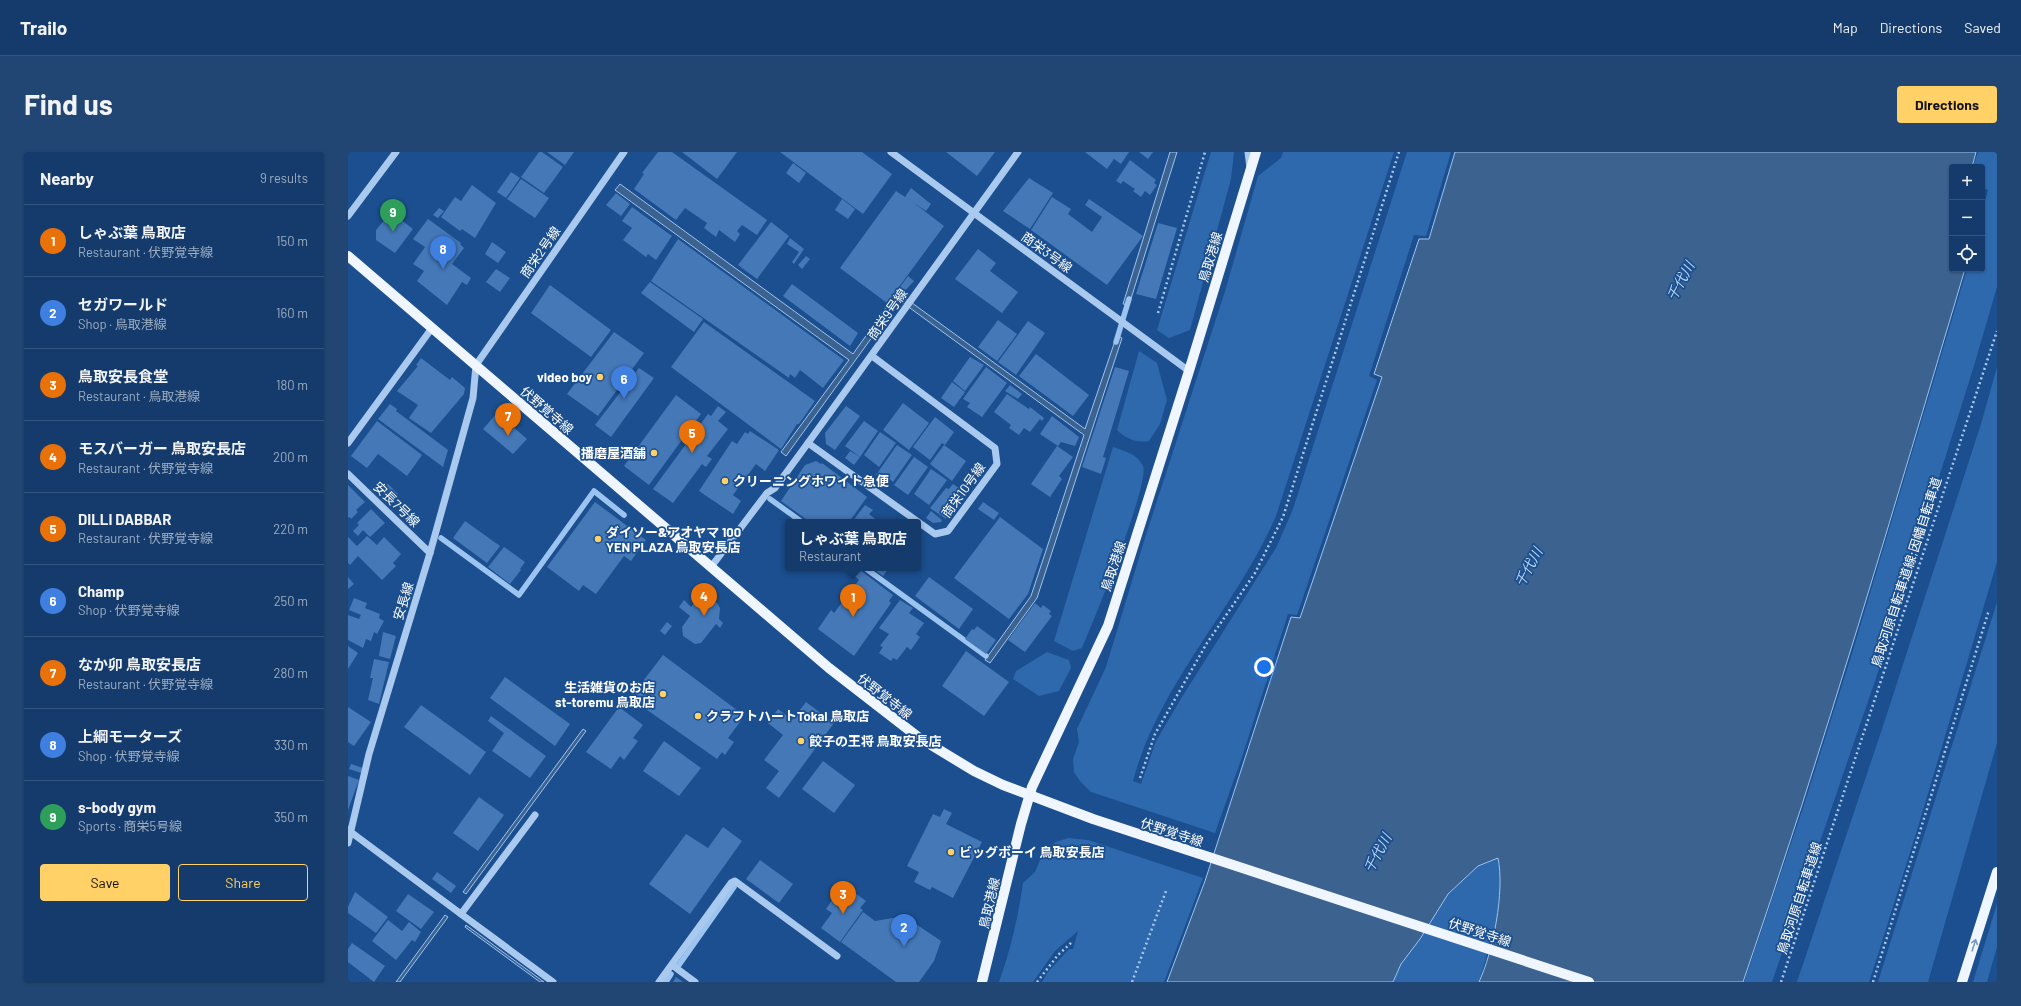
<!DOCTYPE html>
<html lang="en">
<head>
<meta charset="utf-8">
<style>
	body { margin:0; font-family:Barlow,"Noto Sans JP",sans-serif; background:#214673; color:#f1f3f6 }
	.controls { position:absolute; right:12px; top:12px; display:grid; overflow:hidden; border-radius:4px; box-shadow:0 1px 3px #0004 }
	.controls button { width:36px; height:36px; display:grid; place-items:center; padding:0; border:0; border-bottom:1px solid #33557e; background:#143b6b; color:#f1f3f6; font:20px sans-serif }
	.you { position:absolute; left:916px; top:515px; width:14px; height:14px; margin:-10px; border:3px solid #fff; border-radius:50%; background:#1a73e8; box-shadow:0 0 0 6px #1a73e833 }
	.badge { display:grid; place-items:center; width:26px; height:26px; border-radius:50%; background:#ffd166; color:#fff; font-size:13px; font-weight:700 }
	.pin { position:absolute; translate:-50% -33px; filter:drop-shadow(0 1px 2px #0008) }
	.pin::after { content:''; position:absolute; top:21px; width:14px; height:12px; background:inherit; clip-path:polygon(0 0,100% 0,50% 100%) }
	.popup { position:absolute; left:437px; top:367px; width:136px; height:52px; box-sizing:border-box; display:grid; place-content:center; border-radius:4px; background:#143b6b; filter:drop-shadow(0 1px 3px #0005); font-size:13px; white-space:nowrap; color:#9dadc1 }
	.popup b { font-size:15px; color:#f1f3f6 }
	.popup::after { content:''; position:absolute; left:50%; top:100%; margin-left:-8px; border:8px solid transparent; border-top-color:#143b6b }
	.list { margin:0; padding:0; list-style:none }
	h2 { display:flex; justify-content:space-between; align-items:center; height:52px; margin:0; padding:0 16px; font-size:17px }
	h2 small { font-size:13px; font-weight:400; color:#9dadc1 }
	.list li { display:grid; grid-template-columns:26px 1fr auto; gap:12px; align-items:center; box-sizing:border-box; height:72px; padding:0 16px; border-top:1px solid #33557e }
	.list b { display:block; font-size:15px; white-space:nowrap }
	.list p { margin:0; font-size:13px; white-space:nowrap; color:#9dadc1 }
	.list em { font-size:13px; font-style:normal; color:#9dadc1 }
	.actions { display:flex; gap:8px; padding:12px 16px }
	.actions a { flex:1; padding:9px 0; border:1px solid #ffd166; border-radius:4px; text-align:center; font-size:14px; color:#ffd166 }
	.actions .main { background:#ffd166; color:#111 }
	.icon { flex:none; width:22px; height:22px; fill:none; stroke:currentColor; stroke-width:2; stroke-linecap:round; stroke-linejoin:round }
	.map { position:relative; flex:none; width:1649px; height:830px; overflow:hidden; border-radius:4px }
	header { display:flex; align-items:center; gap:24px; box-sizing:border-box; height:56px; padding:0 20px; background:#143b6b; border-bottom:1px solid #33557e }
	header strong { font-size:19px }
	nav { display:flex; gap:22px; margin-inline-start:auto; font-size:14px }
	.intro { display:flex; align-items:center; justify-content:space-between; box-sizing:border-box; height:96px; padding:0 24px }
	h1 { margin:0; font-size:28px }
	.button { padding:10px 18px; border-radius:4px; background:#ffd166; color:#111; font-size:14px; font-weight:700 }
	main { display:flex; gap:24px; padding:0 24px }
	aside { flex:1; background:#143b6b; border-radius:4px; box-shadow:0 1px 3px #0004 }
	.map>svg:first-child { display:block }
	.green { fill:#2e69ad }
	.water { fill:#3c6290; stroke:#9cc4f0 }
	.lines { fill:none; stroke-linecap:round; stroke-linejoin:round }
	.stream { stroke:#9cc4f0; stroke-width:5.5 }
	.building { fill:#4478b7 }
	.path { stroke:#a9c9ee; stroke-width:2.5; stroke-dasharray:2 3; stroke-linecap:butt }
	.minor { stroke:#a9c9ee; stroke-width:7 }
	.major { stroke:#f0f6ff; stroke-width:10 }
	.oneway { stroke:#7b9ac1 }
	.poi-dot { fill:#ffd166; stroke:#1b4f8f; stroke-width:1.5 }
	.labels { text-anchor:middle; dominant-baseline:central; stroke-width:3.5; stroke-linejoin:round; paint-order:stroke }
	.street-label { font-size:13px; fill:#fff; stroke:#1b4f8f }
	.poi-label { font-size:13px; font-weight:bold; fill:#fff; stroke:#1b4f8f; text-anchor:start }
	.water-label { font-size:14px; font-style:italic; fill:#b5d3f5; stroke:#1b4f8f }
</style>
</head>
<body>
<header>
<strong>Trailo</strong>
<nav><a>Map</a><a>Directions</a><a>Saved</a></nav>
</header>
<div class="intro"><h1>Find us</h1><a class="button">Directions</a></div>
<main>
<aside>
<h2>Nearby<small>9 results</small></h2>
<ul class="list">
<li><span class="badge" style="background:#e8710a">1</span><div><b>しゃぶ葉 鳥取店</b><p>Restaurant · 伏野覚寺線</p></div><em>150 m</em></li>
<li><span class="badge" style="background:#3f7fe0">2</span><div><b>セガワールド</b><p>Shop · 鳥取港線</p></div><em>160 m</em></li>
<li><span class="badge" style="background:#e8710a">3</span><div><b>鳥取安長食堂</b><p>Restaurant · 鳥取港線</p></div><em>180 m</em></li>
<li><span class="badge" style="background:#e8710a">4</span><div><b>モスバーガー 鳥取安長店</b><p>Restaurant · 伏野覚寺線</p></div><em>200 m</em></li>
<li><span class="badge" style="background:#e8710a">5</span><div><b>DILLI DABBAR</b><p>Restaurant · 伏野覚寺線</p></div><em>220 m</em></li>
<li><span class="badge" style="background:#3f7fe0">6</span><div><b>Champ</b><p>Shop · 伏野覚寺線</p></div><em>250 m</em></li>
<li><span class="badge" style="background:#e8710a">7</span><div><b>なか卯 鳥取安長店</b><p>Restaurant · 伏野覚寺線</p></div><em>280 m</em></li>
<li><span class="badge" style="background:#3f7fe0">8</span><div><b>上綱モーターズ</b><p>Shop · 伏野覚寺線</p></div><em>330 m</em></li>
<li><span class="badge" style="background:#2e9e5b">9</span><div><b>s-body gym</b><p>Sports · 商栄5号線</p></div><em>350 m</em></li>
</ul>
<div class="actions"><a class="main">Save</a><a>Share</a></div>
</aside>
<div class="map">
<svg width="1649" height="830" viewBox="0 0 1649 830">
	<rect width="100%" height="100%" fill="#1b4f8f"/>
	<!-- green -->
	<g class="green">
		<path d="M863 0H886L883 27 842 178 821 186 809 178Z"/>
		<path d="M935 0H1046L928 364C888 456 811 531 785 629L793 632 808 589 834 545 928 396 945 357 1059 0H1103L1078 84 1066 83 1021 224 1029 228 949 463 940 462 894 605 867 681 743 640 732 629 726 620 725 607 731 590 729 577 758 515 797 386 878 136 910 24 933 6Z"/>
		<path d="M1630 0H1649V135L1625 217 1528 526 1424 830H1396L1454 659 1503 505 1619 117H1634V61L1640 38 1634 36V15H1625Z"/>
		<path d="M791 199 809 211 819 248 812 272 801 289C788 291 778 287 769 278Z"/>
		<path d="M1649 215V410L1570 675 1526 815 1521 830H1449L1537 568 1633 272Z"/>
		<path d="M765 295C776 299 790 302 795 314 802 332 745 471 734 496L725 499 706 489Z"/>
		<path d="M1649 450V591L1580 830H1530Z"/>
		<path d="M699 500 721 508 723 516 711 539 691 544 665 527 668 519Z"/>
		<path d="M720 686 740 688 855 726 816 830H694L699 821 721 797H725L730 779 707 799 685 830H651C663 797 670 765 675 731L687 720 692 708 698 697 708 690Z"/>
		<path d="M1150 706 1153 728 1149 768 1131 830H1045L1053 812 1072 787 1100 742 1130 714Z"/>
		<path d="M1649 752V795L1639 830H1625Z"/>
	</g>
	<!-- water -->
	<g class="water">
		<path d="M822 0H829L781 153 775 152Z"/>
		<path d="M1107 0H1628L1624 15H1604V117H1617C1546 356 1476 595 1395 830H1131C1145 800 1157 739 1150 706L1130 714 1100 742 1072 787 1053 812 1045 830H819L857 729 943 465 952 466 1034 225 1026 222 1071 87H1081Z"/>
		<path d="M272 32 505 202 549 140 737 277 769 183 774 186 689 446 642 511 637 508 683 444 736 283 551 148 438 304 433 300 501 208 267 38Z"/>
		<path d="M235 577 238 579 118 742 115 740Z"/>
		<path d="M97 763 100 765 52 830H48Z"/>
		<path d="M118 773 196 830H192L117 775Z"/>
	</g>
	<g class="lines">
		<!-- stream -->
		<g class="stream">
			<path d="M768 190 781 147"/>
			<path d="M422 347 454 370"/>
			<path d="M93 386 171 443 246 339 276 363"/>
			<path d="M517 416 638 504"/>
			<path d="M331 813 386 735"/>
			<path d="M318 830 323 822"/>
		</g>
	</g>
	<!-- building -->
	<g class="building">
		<path d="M191 0H194L215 15 196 41 173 25Z"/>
		<path d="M199 0H226L217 13Z"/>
		<path d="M310 0H324L419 68 409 83 394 73 389 79 392 82 387 90 371 78 368 85 356 76 359 71 337 56 328 68 286 37 296 22 294 21Z"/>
		<path d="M334 0H389L369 27Z"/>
		<path d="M432 0H514L544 22 515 62Z"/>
		<path d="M598 0H647L629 24Z"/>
		<path d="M737 0H781L773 12 766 7 759 17Z"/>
		<path d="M791 0H805L800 7Z"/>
		<path d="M782 8 808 28 806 31 809 33 802 43 797 39 793 45 785 39 787 37 775 29 773 32 768 29Z"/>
		<path d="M445 11 458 21 451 31 438 21Z"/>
		<path d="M163 20 172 26 158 46 149 40Z"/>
		<path d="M681 26 705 41 682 77 655 59Z"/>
		<path d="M173 27 201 46 187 66 159 47Z"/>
		<path d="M124 33 148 51 127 86 114 77 112 79 93 65 107 45 113 49Z"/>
		<path d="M563 36 583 52 578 59 566 51 596 74 539 151 492 116 548 39 557 45Z"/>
		<path d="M268 41 282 52 273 64 258 53Z"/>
		<path d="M704 45 723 57 720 62 744 80 754 65 737 53 741 47 795 84 759 133 683 78Z"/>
		<path d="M494 47 507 57 500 67 487 58Z"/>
		<path d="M284 55 324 84 308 108 300 102 298 105 275 88 284 76 274 69Z"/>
		<path d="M91 56 96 59 90 66 85 63Z"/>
		<path d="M43 60 65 77 47 101 28 88V78Z"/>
		<path d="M80 67 113 91 112 92 116 96 104 112 123 126 119 133 114 130 99 153 69 129 76 119 65 112 77 95 65 87Z"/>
		<path d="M423 70 441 84 409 127 390 113Z"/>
		<path d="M810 71 829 76 808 147 788 142Z"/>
		<path d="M442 86 456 97 446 112 444 110 451 100 439 92Z"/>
		<path d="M330 87 496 208 475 236 452 218 447 226 442 222 441 226 303 129Z"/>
		<path d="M144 90 158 100 150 111 137 102Z"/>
		<path d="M630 97 648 111 642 119 670 140 654 161 607 127Z"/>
		<path d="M458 104 462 107 454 117 450 113Z"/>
		<path d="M148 117 162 126 152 140 138 130Z"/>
		<path d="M560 124 566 129 555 141 550 138Z"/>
		<path d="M302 130 355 167 346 180 293 141Z"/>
		<path d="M444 132 510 181 502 194 435 144Z"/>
		<path d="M202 133 263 178 243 205 183 161Z"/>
		<path d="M650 168 669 182 649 209 630 195Z"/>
		<path d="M680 169 697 181 668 223 650 210Z"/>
		<path d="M356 170 467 249 451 272H449L433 297 323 215Z"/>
		<path d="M266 180 296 201 250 264 219 242Z"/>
		<path d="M688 202 741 243 725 264 671 224Z"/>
		<path d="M622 205 636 213 617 239 605 229Z"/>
		<path d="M73 206 102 228 104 225 117 236 116 242 83 281 61 266 70 253 49 239 70 214 68 213Z"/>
		<path d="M638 215 659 231 634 265 619 255 622 251 615 247Z"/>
		<path d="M767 215 781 219 755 305 758 306 753 322 734 315Z"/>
		<path d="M291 216 306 226 263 285 247 273Z"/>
		<path d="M604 230 617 240 606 255 593 246Z"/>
		<path d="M662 233 674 242 670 247 657 239Z"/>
		<path d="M659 242 681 257 682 255 696 266 694 269 692 267 682 280 676 276 671 283 661 276 663 273 646 260Z"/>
		<path d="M328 243 353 262 301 333 276 314Z"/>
		<path d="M555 251 581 271 561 298 535 278Z"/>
		<path d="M42 252 49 257 48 259 100 298 95 315 30 267Z"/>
		<path d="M370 254 378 260 370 269 380 277 359 304 364 307 358 315 354 312 325 351 305 337 360 262 363 264Z"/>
		<path d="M498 254 512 264 487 298 478 292 477 281Z"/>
		<path d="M149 261 179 287 165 302 135 277Z"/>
		<path d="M704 264 731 285 727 294 713 290 710 294 692 282Z"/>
		<path d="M587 265 606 280 597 293 594 291 582 308 565 295Z"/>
		<path d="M29 269 74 303 59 324 30 302 19 316 3 304Z"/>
		<path d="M516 269 530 279 512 305 497 294Z"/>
		<path d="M402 279 431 298 417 319 408 312 385 343 393 349 385 362 351 339 384 289 389 292 397 280 400 282Z"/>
		<path d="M532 280 548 291 531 315 516 303Z"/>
		<path d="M549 293 564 303 545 330 539 325 536 329 528 323Z"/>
		<path d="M596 293 618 309 604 329 582 312Z"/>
		<path d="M709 294 725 305 711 324 714 327 702 345 683 332Z"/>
		<path d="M502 299 512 305 506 313 497 306Z"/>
		<path d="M566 305 580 315 560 343 546 333Z"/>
		<path d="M468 309 473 312 474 311 519 345 501 370H462L433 349 457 313Z"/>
		<path d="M583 317 599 328 581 353 566 342Z"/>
		<path d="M40 332 50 342 45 347 35 337Z"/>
		<path d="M605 332 618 341 598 367 582 356 598 336 601 337Z"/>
		<path d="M0 333 17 350 8 358 10 360 3 367 2 365 0 366Z"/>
		<path d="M247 350 298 388 283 409 276 404 248 442 235 433 231 439 199 415Z"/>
		<path d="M635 350 651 361 646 368 630 357Z"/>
		<path d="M517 353 525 358 521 362 531 370H504Z"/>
		<path d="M23 357 37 371 22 385 15 378 10 384 5 379 11 373 9 371Z"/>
		<path d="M583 359 594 368 593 370 585 371 578 366Z"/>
		<path d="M652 365 695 397 680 442 661 467 606 426Z"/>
		<path d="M117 369 152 394 139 411 105 386Z"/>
		<path d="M19 384 29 393 36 385 53 402 45 411 48 414 34 428 10 404 2 413 0 411V385L9 394Z"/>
		<path d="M156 395 177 410 172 417 173 418 162 432 140 415Z"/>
		<path d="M524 416H541L535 424Z"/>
		<path d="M512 418 545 443 541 449 543 451 506 504 470 477 483 458 486 461 511 428 507 424Z"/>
		<path d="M0 425 6 432 0 437Z"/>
		<path d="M581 425 625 457 611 477 567 444Z"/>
		<path d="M6 446 19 451 17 456 32 462 31 466 36 469 29 482 26 480 23 489 18 487 15 496 0 488V463L11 467 13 463 1 458Z"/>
		<path d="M336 448 343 455 346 451 350 453 357 448H363L369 451 372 456 371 467 375 471 372 476 368 472 353 491 347 492 335 484 334 475 342 464 331 455Z"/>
		<path d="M552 448 565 456 561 461 576 471 568 482 572 485 563 498 559 495 549 508 545 506 543 509 531 501 535 495 532 494 541 482 531 476Z"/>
		<path d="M687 451 693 456 695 453 703 459 701 462 704 464 677 500 660 488Z"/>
		<path d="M319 470 324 474 317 483 312 479Z"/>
		<path d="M629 474 648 488 638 502 617 487 624 477 626 478Z"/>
		<path d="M35 480 48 484 42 507 31 504Z"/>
		<path d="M0 494 10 501 0 517Z"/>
		<path d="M618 499 661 530 636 564 594 534Z"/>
		<path d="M315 503 393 561 395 566 380 586 386 590 377 603 374 600 369 607 282 546Z"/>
		<path d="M26 507 41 510 31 552 20 548 25 526H22Z"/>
		<path d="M157 525 222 572 207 594 142 546Z"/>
		<path d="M458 550 486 571 431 646 418 636 431 619 416 608 435 583 420 571 430 557 444 568Z"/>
		<path d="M73 553 138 600 122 623 56 575Z"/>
		<path d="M0 555 23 570 6 594 0 590Z"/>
		<path d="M271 555 295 573 285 586 290 589 276 608 272 604 263 617 238 600Z"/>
		<path d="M143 564 198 604 182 626 144 599 156 581 140 569Z"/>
		<path d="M316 589 353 616 331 644 295 619Z"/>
		<path d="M475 609 507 633 486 661 454 637Z"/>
		<path d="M3 612 15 616 13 621 1 617Z"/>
		<path d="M0 624 11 628 0 658Z"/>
		<path d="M131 645 156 663 130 699 105 681Z"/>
		<path d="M596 657 604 661 598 672 634 690 605 746 584 735 582 738 566 730 571 720 559 714 585 662 592 665Z"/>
		<path d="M375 675 394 689 342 762 301 732 338 682 360 696Z"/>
		<path d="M412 708 445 732 431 751 398 727Z"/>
		<path d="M89 720 108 734 103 741 84 727Z"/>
		<path d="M490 739 502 748 507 741 518 749 512 756 515 758 492 790 473 776 484 761 478 757Z"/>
		<path d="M7 740 40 765 28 781 0 761V755Z"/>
		<path d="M60 742 86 760 73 777 48 759Z"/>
		<path d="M515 760 527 769 556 764 593 789 586 809 571 830H548L493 790Z"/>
		<path d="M40 768 54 779 61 770 73 780 67 790 64 788 48 808 24 789Z"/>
		<path d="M4 791 37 814 26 830 0 810V797Z"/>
		<path d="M328 825 335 830H325Z"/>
	</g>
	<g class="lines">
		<!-- path -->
		<g class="path">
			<path d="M810 161 857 0"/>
			<path d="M792 626 807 582 859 491 907 421 935 365 1051 0"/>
			<path d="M689 830 710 803 724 790"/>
			<path d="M784 830 818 739"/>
			<path d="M1433 830 1649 179"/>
			<path d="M1525 830 1641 458"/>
		</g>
		<!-- minor -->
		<g class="minor">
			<path d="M543 0 841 219"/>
			<path d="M900 0 902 16"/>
			<path d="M0 64 48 0"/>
			<path d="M0 291 84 176"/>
			<path d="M460 291 587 382 600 379 649 312 647 296 524 204"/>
			<path d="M0 322 82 401"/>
			<path d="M363 415 419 341 427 336 460 291 670 0"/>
			<path d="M0 678 113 762 187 663"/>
			<path d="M0 691 21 602 82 401 125 246 128 213 276 0"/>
			<path d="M113 762 205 830"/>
			<path d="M324 813 347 830"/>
			<path d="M311 830 383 731 387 729 489 804"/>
		</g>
		<!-- major -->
		<g class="major">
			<path d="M0 104 481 516 570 585 626 619 655 633 745 667 1241 830"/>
			<path d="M634 830 673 672 684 635 760 474 841 219 908 0"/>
			<path d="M1614 830 1649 720"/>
		</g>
	</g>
	<!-- one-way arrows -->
	<defs><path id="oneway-shaft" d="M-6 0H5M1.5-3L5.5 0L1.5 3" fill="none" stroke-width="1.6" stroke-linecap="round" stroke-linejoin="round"/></defs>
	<use class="oneway" href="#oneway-shaft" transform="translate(1626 793) rotate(-72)"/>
	<!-- markers -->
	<g class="poi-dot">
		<circle cx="252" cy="225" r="4"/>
		<circle cx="306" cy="301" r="4"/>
		<circle cx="377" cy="329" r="4"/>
		<circle cx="250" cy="387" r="4"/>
		<circle cx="315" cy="542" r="4"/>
		<circle cx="350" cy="564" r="4"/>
		<circle cx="453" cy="589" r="4"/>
		<circle cx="603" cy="700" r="4"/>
	</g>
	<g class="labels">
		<!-- street labels -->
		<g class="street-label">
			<text transform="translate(192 100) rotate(-55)">商栄2号線</text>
			<text transform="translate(699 100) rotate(36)">商栄3号線</text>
			<text transform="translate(862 105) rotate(-73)">鳥取港線</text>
			<text transform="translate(539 162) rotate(-55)">商栄9号線</text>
			<text transform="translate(199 258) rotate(41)">伏野覚寺線</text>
			<text transform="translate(615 338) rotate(-54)">商栄10号線</text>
			<text transform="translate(49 352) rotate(44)">安長7号線</text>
			<text transform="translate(765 414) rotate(-72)">鳥取港線</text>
			<text transform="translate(1558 420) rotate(-72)">鳥取河原自転車道線;因幡自転車道</text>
			<text transform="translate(55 449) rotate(-73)">安長線</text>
			<text transform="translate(537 544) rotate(38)">伏野覚寺線</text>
			<text transform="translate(824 680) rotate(18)">伏野覚寺線</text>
			<text transform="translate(1451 746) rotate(-72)">鳥取河原自転車道線</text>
			<text transform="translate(641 751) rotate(-77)">鳥取港線</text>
			<text transform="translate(1132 780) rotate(18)">伏野覚寺線</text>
		</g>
		<!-- poi labels -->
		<g class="poi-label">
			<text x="244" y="225" text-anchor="end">video boy</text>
			<text x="298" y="301" text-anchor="end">播磨屋酒舗</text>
			<text x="385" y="329">クリーニングホワイト急便</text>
			<text x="258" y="380">ダイソー&amp;アオヤマ 100<tspan x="258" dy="15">YEN PLAZA 鳥取安長店</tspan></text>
			<text x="307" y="535" text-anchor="end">生活雑貨のお店<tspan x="307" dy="15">st-toremu 鳥取店</tspan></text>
			<text x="358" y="564">クラフトハートTokai 鳥取店</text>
			<text x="461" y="589">餃子の王将 鳥取安長店</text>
			<text x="611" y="700">ビッグボーイ 鳥取安長店</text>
		</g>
		<!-- water labels -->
		<g class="water-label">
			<text transform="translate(1332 129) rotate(-62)">千代川</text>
			<text transform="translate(1180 415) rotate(-62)">千代川</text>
			<text transform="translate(1029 701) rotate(-62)">千代川</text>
		</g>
	</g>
</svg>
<div class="controls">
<button>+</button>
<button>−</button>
<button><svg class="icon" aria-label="locate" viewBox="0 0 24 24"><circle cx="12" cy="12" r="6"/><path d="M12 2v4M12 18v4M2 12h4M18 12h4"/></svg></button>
</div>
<div class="you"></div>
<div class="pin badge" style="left:505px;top:465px;background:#e8710a">1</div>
<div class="popup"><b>しゃぶ葉 鳥取店</b>Restaurant</div>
<div class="pin badge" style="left:556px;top:795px;background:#3f7fe0">2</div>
<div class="pin badge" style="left:495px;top:762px;background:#e8710a">3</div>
<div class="pin badge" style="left:356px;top:464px;background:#e8710a">4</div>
<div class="pin badge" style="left:344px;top:301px;background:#e8710a">5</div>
<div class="pin badge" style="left:276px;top:247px;background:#3f7fe0">6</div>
<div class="pin badge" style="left:160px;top:284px;background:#e8710a">7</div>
<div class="pin badge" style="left:95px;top:117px;background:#3f7fe0">8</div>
<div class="pin badge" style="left:45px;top:80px;background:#2e9e5b">9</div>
</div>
</main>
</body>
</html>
